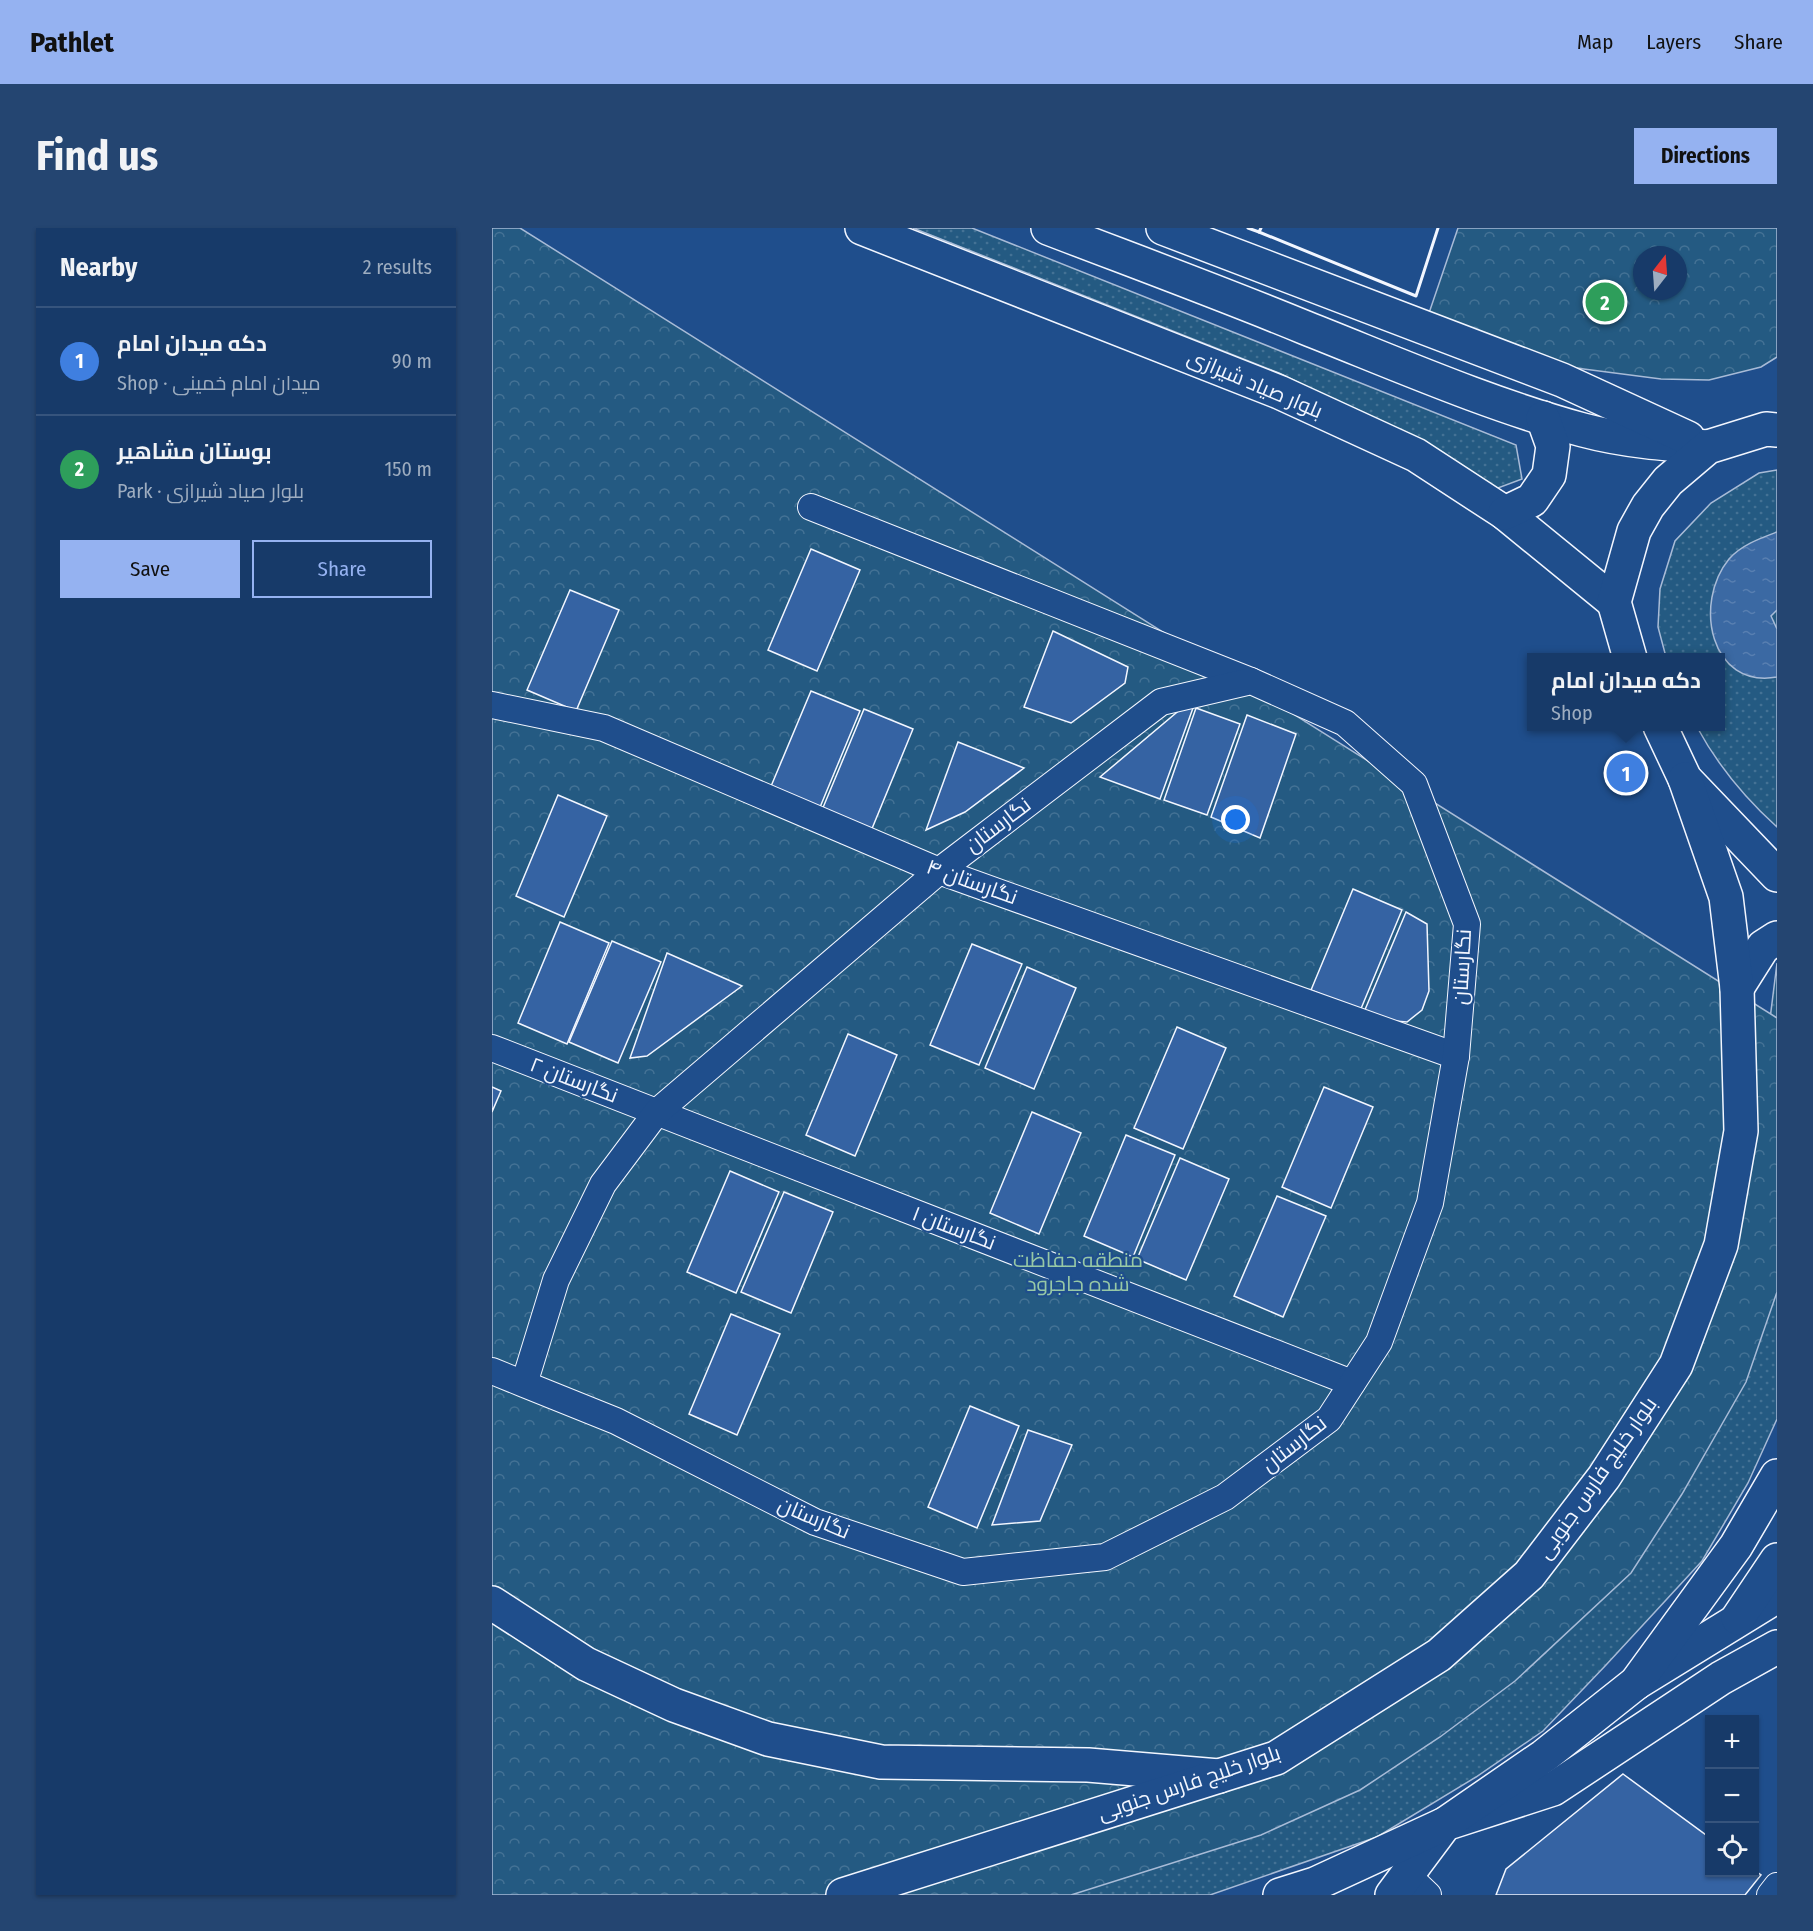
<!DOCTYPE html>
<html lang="en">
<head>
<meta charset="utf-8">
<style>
	body { margin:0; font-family:"Fira Sans Condensed",Cairo,sans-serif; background:#244571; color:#f1f3f6 }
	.controls { position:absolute; right:18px; bottom:18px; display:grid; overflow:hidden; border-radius:0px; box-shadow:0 2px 4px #0004 }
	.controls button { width:54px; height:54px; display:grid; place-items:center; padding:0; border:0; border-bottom:2px solid #36547d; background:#173a69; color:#f1f3f6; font:30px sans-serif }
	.compass { position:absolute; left:1141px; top:18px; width:54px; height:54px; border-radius:50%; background:#173a69; box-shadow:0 2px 4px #0004; rotate:17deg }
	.you { position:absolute; left:744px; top:592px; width:21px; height:21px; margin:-15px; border:4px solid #fff; border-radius:50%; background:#1a73e8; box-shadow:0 0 0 9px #1a73e833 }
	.badge { display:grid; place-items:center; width:39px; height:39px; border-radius:50%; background:#95b2f1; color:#fff; font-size:20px; font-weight:700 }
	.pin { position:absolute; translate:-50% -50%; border:3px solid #fff; box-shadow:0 2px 6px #0006 }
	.popup { position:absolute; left:1035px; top:425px; width:198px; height:78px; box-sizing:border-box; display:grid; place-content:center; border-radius:0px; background:#173a69; filter:drop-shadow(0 2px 4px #0005); font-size:20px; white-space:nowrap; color:#9eadc0 }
	.popup b { font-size:22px; color:#f1f3f6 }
	.popup::after { content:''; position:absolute; left:50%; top:100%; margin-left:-12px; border:12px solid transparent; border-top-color:#173a69 }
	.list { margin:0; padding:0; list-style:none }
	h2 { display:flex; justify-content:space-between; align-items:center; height:78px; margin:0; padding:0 24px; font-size:26px }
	h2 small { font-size:20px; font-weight:400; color:#9eadc0 }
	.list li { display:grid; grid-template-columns:39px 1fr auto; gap:18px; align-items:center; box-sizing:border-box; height:108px; padding:0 24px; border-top:2px solid #36547d }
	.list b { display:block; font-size:22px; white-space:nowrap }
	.list p { margin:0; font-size:20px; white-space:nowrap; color:#9eadc0 }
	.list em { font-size:20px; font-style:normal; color:#9eadc0 }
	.actions { display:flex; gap:12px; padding:18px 24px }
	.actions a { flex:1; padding:14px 0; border:2px solid #95b2f1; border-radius:0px; text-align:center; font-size:21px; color:#95b2f1 }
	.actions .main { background:#95b2f1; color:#111 }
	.icon { flex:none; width:33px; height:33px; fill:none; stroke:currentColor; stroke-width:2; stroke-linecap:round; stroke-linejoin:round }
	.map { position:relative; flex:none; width:1285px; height:1667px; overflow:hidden; border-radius:0px }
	header { display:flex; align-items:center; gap:36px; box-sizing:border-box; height:84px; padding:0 30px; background:#95b2f1; color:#111 }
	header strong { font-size:28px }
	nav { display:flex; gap:33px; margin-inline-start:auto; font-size:21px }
	.intro { display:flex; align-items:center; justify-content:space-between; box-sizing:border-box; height:144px; padding:0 36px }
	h1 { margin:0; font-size:42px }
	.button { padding:15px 27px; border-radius:0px; background:#95b2f1; color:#111; font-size:21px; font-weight:700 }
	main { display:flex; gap:36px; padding:0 36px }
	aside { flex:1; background:#173a69; border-radius:0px; box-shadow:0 2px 4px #0004 }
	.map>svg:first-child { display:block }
	.grass { fill:url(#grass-dots); stroke:#a8bbd7; stroke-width:1.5 }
	.forest { fill:url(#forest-crowns); stroke:#a8bbd7; stroke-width:1.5; fill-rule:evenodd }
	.water { fill:url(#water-ripples); stroke:#a8bbd7; stroke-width:1.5 }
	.building { fill:#3563a3; stroke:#f2f6ff; stroke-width:1.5 }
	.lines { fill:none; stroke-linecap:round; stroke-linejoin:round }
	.street-casing { stroke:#f2f6ff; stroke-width:28 }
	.secondary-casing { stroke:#f2f6ff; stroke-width:36 }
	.primary-casing { stroke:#f2f6ff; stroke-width:36 }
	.highway-casing { stroke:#f2f6ff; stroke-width:36 }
	.street { stroke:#1f4e8c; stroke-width:26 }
	.secondary { stroke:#1f4e8c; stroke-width:33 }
	.primary { stroke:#1f4e8c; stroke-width:33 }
	.highway { stroke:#1f4e8c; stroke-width:33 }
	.wall { stroke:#f2f6ff; stroke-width:3 }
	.labels { text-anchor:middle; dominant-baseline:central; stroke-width:4.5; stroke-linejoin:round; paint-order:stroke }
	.street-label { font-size:21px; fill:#f2f6ff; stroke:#1f4e8c }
	.park-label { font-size:21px; fill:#97c8a6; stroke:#1f4e8c }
</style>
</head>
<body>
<header>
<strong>Pathlet</strong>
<nav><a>Map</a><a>Layers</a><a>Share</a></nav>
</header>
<div class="intro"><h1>Find us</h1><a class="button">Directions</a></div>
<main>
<aside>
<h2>Nearby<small>2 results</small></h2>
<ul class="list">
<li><span class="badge" style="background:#3f7fe0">1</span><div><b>دکه میدان امام</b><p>Shop · میدان امام خمینی</p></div><em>90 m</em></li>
<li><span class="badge" style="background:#2e9e5b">2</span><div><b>بوستان مشاهیر</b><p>Park · بلوار صیاد شیرازی</p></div><em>150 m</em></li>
</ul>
<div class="actions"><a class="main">Save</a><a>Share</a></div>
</aside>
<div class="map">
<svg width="1285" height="1667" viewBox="0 0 1285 1667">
	<defs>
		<pattern id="grass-dots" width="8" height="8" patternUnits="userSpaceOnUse" patternTransform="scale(1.5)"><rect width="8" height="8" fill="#245a82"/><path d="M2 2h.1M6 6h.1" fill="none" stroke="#447295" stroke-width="1.8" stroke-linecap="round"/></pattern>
		<pattern id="forest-crowns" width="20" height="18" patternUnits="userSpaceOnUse" patternTransform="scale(1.5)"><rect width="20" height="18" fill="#245a82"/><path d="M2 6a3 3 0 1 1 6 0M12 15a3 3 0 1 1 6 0" fill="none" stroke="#447295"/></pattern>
		<pattern id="water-ripples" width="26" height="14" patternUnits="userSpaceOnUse" patternTransform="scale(1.5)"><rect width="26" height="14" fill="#3b69a3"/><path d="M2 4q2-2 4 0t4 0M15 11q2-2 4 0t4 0" fill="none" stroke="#587fb1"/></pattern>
	</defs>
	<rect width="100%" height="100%" fill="#1f4e8c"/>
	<!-- grass -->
	<g class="grass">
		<path d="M421 0H480L1024 217 1030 251 998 263 925 213 787 145Z"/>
		<path d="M1285 242V599C1254 571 1225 536 1205 499L1228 498V430L1174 429 1166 399 1168 361 1183 313 1219 275 1267 245Z"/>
		<path d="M1285 735V1191L1256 1255 1210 1333 1114 1437 1051 1503 984 1549 885 1609 718 1667H426L1276 807Z"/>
	</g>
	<!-- forest -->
	<g class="forest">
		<path d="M0 0H28L1285 790V1064L1254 1154 1190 1266 1139 1345 1023 1453 948 1509 868 1562 769 1607 579 1667H0Z"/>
		<path d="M966 0H1285V129L1269 139 1217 152 1169 151 1084 140 937 85ZM1150 27H1186V63H1150Z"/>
	</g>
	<!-- water -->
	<path class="water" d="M1285 304V382L1279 388 1285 401V449C1218 461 1201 375 1237 331 1249 317 1269 310 1285 304Z"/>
	<!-- building -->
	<g class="building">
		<path d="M319 321 368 342 325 443 276 422Z"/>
		<path d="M78 362 127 382 84 483 35 462Z"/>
		<path d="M561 403 636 439 633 455 579 495 532 479Z"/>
		<path d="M319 463 368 483 326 584 277 563Z"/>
		<path d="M690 480H701L668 571 608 549Z"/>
		<path d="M704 480 748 496 715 587 672 572Z"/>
		<path d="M372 481 421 501 379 603 330 582Z"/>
		<path d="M755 487 804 506 768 610 719 589Z"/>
		<path d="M466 514 532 540 473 584 434 602Z"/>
		<path d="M66 567 115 588 72 689 24 668Z"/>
		<path d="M861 661 910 682 868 783 819 762Z"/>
		<path d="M914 684 935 696 937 763 930 782 915 794 891 792 872 784Z"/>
		<path d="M68 694 117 715 75 816 26 795Z"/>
		<path d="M120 713 169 734 126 835 77 814Z"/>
		<path d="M480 716 530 736 487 837 438 817Z"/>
		<path d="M175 725 250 758 155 828 138 830Z"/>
		<path d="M535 739 584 760 542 861 493 840Z"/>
		<path d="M685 799 734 820 691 921 642 900Z"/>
		<path d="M356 806 405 827 363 928 314 907Z"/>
		<path d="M0 859 9 863 0 884Z"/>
		<path d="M832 859 881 879 839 980 790 959Z"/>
		<path d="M540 884 589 905 547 1006 498 985Z"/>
		<path d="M634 907 683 927 641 1029 592 1008Z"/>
		<path d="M688 930 737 951 694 1052 645 1031Z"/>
		<path d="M238 943 287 964 244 1065 195 1044Z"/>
		<path d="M292 964 341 984 299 1085 249 1064Z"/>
		<path d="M785 968 834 988 791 1089 742 1068Z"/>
		<path d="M239 1086 288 1106 245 1207 197 1186Z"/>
		<path d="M478 1178 527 1198 485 1300 436 1279Z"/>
		<path d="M536 1202 580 1217 548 1293 500 1297Z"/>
		<path d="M1131 1546 1218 1610V1644H1262V1642L1269 1647 1253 1667H1004L1014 1641Z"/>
	</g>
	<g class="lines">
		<!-- street casing -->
		<g class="street-casing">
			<g id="street">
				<path d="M319 279 759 453"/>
				<path d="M0 477 112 500 447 643 964 828"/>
				<path d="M0 820 860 1155"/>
				<path d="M0 1143 32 1156 124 1193 323 1294 471 1344 613 1329 733 1269 837 1191 887 1114 938 975 964 828 975 696 922 556 853 495 759 453 669 474 447 643 165 884 111 956 64 1052 32 1156"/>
				<path d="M915 1647 936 1667"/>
				<path d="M1278 1667 1285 1658"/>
			</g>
		</g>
		<!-- secondary casing -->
		<g class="secondary-casing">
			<g id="secondary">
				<path d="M0 1375 94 1436 182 1477 276 1511 389 1534 596 1537 727 1548"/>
				<path d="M900 1667 953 1596 1061 1561 1229 1450 1285 1419"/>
			</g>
		</g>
		<!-- primary casing -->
		<g class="primary-casing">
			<g id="primary">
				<path d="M370 0 787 164 924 227 1013 285 1122 374"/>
				<path d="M556 0C642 33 729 65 814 100 905 136 996 176 1091 202 1132 213 1174 216 1216 219"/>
				<path d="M671 0 1070 152 1196 210"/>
				<path d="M1013 285 1040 272 1057 247 1061 218 1051 190"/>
				<path d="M1144 1455 1285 1368"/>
			</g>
		</g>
		<!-- highway casing -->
		<g class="highway-casing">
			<g id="highway">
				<path d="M1138 430 1122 374 1142 303 1156 278 1176 253 1216 219 1274 201 1285 202"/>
				<path d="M1168 498 1193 551 1285 647"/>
				<path d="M1245 760 1271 719 1285 710"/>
				<path d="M1246 1390 1285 1332"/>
				<path d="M351 1667 784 1530 947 1427 1037 1347 1112 1249 1184 1137 1229 1017 1249 903 1245 760 1234 669 1193 551"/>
				<path d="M788 1667 823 1656 953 1596 1052 1528 1144 1455 1244 1318 1285 1248"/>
			</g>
		</g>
		<!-- street -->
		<use href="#street" class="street"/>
		<!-- secondary -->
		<use href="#secondary" class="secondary"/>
		<!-- primary -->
		<use href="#primary" class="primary"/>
		<!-- highway -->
		<use href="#highway" class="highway"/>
		<!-- wall -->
		<g class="wall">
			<path d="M756 0 767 4 769 0"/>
			<path d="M767 4 924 68 946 0"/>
		</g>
	</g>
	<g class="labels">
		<!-- street labels -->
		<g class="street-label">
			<text transform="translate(763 156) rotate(23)">بلوار صیاد شیرازی</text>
			<text transform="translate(506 597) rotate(-37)">نگارستان</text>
			<text transform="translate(480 654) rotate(20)">نگارستان ۴</text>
			<text transform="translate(970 739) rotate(-87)">نگارستان</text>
			<text transform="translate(82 852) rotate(21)">نگارستان ۲</text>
			<text transform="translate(462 1000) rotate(21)">نگارستان ۱</text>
			<text transform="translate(802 1216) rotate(-38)">نگارستان</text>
			<text transform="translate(1105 1250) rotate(-55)">بلوار خلیج فارس جنوبی</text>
			<text transform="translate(322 1290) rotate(23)">نگارستان</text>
			<text transform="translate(697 1555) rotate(-19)">بلوار خلیج فارس جنوبی</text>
		</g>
		<!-- park labels -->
		<g class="park-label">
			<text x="586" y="1032">منطقه حفاظت<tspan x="586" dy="24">شده جاجرود</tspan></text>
		</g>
	</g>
</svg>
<div class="controls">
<button>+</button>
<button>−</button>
<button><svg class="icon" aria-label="locate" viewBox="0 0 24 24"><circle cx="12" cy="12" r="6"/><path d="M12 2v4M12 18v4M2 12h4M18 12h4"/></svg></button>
</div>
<svg class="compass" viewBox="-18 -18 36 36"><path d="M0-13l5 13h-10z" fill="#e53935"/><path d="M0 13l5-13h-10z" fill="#9eadc0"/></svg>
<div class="you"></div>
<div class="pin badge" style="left:1134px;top:545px;background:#3f7fe0">1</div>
<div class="popup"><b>دکه میدان امام</b>Shop</div>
<div class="pin badge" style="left:1113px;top:74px;background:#2e9e5b">2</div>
</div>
</main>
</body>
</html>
